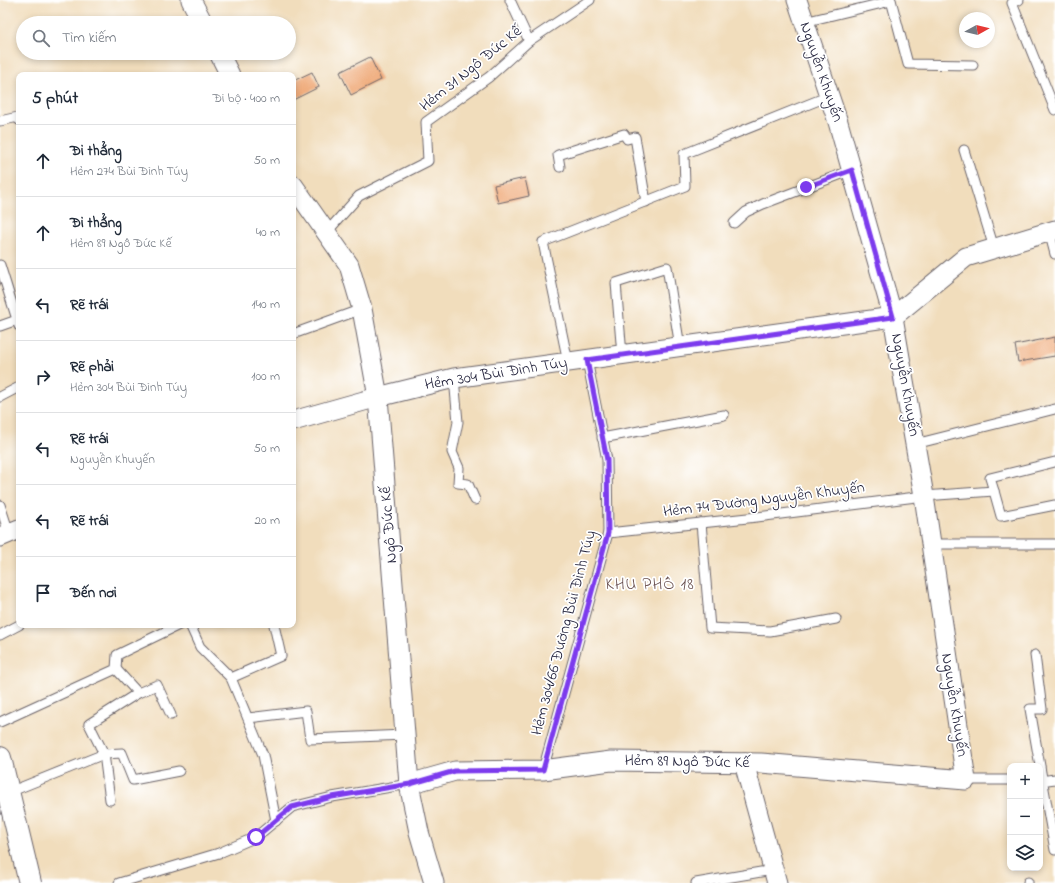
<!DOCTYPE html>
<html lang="vi">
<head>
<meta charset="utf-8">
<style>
	body { margin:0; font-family:"Indie Flower",sans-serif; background:#f2f2f3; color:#1f2937 }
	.controls { position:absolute; right:12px; bottom:12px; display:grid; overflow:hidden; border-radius:8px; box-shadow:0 2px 6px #0003 }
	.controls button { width:36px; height:36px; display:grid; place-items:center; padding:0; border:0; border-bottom:1px solid #e0e1e3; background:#fff; color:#1f2937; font:20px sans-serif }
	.compass { position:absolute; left:959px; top:12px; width:36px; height:36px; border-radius:50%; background:#fff; box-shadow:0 2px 6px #0003; rotate:82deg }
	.stop { position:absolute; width:12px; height:12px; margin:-9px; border:3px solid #7c3aed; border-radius:50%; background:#fff }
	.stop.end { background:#7c3aed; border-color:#fff; box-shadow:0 1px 4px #0008 }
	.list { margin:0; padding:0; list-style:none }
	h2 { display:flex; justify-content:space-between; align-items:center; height:52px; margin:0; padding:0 16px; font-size:17px }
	h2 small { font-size:13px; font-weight:400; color:#747a83 }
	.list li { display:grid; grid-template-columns:26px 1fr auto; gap:12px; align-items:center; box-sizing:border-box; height:72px; padding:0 16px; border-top:1px solid #e0e1e3 }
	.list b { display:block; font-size:15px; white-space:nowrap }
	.list p { margin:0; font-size:13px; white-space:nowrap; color:#747a83 }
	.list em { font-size:13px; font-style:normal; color:#747a83 }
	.icon { flex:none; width:22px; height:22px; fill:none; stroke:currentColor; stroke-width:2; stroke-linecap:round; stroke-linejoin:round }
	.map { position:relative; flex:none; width:1055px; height:883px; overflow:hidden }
	.search { position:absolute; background:#fff; box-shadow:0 2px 6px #0003; left:16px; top:16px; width:280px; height:44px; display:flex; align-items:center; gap:10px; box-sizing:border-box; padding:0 14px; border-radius:22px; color:#747a83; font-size:15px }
	.panel { position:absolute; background:#fff; box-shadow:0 2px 6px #0003; left:16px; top:72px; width:280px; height:556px; border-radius:8px }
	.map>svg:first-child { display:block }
	.building { fill:#efa977 }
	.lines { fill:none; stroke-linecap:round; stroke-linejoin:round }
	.service-casing { stroke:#6a6368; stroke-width:11 }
	.minor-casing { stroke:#6a6368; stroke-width:21 }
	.tertiary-casing { stroke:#6a6368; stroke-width:24 }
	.service { stroke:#fff; stroke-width:9 }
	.minor { stroke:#fff; stroke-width:19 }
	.tertiary { stroke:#fff; stroke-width:22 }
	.route { stroke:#7c3aed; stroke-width:5 }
	.labels { text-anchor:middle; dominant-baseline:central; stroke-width:3.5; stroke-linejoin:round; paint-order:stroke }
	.street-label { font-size:16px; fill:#22223b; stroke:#fff }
	.neighbourhood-label { font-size:17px; letter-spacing:1px; fill:#6a5150; stroke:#fff }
</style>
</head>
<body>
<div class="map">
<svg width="1055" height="883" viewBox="0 0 1055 883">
	<rect width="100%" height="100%" fill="#fff"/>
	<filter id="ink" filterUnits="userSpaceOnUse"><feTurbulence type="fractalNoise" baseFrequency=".025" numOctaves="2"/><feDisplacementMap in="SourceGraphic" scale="8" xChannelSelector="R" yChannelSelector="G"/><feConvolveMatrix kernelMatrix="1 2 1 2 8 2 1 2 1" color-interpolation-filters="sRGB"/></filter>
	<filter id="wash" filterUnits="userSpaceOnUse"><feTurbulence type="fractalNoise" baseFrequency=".012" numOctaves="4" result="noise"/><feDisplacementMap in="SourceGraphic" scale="16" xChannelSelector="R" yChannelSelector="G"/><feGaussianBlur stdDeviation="0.9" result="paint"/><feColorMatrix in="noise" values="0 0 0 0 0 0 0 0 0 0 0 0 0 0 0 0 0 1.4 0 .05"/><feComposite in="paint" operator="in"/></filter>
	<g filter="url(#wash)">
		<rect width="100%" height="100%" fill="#f1ddbc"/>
		<g id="blocks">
			<!-- building -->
			<g class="building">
				<path d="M370 57 381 80 351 95 340 72Z"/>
				<path d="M312 72 319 87 293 100V81Z"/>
				<path d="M525 178 529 196 498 203 494 185Z"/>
				<path d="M1055 337V356L1018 362 1015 345Z"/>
			</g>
		</g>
	</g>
	<g filter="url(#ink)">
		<use href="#blocks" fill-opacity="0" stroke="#6a6368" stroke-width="1"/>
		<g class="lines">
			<!-- service casing -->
			<g class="service-casing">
				<g id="service">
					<path d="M510 0 529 41"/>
					<path d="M891 0 908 64 973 65"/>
					<path d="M1019 0 1012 3 1055 110"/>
					<path d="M804 22 891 1"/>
					<path d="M0 121 18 117 19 120"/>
					<path d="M964 150 994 248"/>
					<path d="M560 167 558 155 624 134 627 139 635 137 646 202"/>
					<path d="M734 223 746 212 763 204 852 170"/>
					<path d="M1049 231 1055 254"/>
					<path d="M326 233 359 196 428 161 426 122 489 77 529 41 590 0"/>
					<path d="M0 265 19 326"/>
					<path d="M0 326 17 320"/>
					<path d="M293 334 362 309"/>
					<path d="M622 355 616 283 667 267 680 347"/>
					<path d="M568 362 543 242 685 186 684 154 829 96"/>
					<path d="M454 378 458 422 452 452 459 468 458 483 468 484 475 500"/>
					<path d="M0 397 19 387"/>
					<path d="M602 438 724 415"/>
					<path d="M915 444 1055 409"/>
					<path d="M994 491 1001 516 1055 505"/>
					<path d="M0 505 9 533"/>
					<path d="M701 523 710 628 770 631 836 619"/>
					<path d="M608 533 757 517 924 496 994 491 990 478 1055 462"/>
					<path d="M930 544H1055"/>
					<path d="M190 625 200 647 231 678 263 755 276 821"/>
					<path d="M0 635 19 625"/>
					<path d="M1035 655 1042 709H1030L1040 766"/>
					<path d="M116 669 138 693"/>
					<path d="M231 678 281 656 274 625"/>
					<path d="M248 718 306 711 310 739 405 735"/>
					<path d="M0 722 116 669 117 655 179 625"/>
					<path d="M1040 767 1055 850"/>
					<path d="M543 770 608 533 607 460 587 360"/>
					<path d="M966 780H1010"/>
					<path d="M1040 781 1055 779"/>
					<path d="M7 793 104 754 89 724 138 693 157 685 171 715"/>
					<path d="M110 800 104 754 122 753 133 780 179 771"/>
					<path d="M1028 882V883"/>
					<path d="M119 883 219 853 256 837 292 807 332 797 409 784"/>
					<path d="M696 883 773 870"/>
				</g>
			</g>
			<!-- minor casing -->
			<g class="minor-casing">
				<g id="minor">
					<path d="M191 0 203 23"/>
					<path d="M219 53 230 75"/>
					<path d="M293 185 349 265 362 309 378 397 409 784 419 832 434 883"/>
					<path d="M293 421 378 397 454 378 893 317 966 257 1055 230"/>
					<path d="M0 537 19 529"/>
					<path d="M744 763 777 883"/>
					<path d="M409 784 455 771 543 770 611 761 761 763 966 780 924 496 893 317 838 122 797 0"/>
				</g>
			</g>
			<!-- tertiary casing -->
			<g class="tertiary-casing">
				<path id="tertiary" d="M0 758 30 883"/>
			</g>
			<!-- service -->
			<use href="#service" class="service"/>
			<!-- minor -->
			<use href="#minor" class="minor"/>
			<!-- tertiary -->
			<use href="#tertiary" class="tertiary"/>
		</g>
	</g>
	<g class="lines" filter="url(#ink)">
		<!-- route -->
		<path class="route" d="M256 837 292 807 332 797 410 784 455 771 543 770 608 533 607 460 587 360 893 317 852 170 806 187"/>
	</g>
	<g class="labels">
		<!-- street labels -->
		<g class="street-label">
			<text transform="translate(471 69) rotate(-39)">Hẻm 31 Ngô Đức Kế</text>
			<text transform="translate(821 72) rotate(71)">Nguyễn Khuyến</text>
			<text transform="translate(496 374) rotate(-9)">Hẻm 304 Bùi Đình Túy</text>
			<text transform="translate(905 385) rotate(80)">Nguyễn Khuyến</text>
			<text transform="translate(764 500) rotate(-7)">Hẻm 74 Đường Nguyễn Khuyến</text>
			<text transform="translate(389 525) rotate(-95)">Ngô Đức Kế</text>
			<text transform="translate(564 633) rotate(-75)">Hẻm 304/66 Đường Bùi Đình Túy</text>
			<text transform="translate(954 705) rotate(81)">Nguyễn Khuyến</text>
			<text transform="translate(687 762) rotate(1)">Hẻm 89 Ngô Đức Kế</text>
		</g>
		<!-- neighbourhood labels -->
		<g class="neighbourhood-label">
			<text x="650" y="584">KHU PHỐ 18</text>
		</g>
	</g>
</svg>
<div class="controls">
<button>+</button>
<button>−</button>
<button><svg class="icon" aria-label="layers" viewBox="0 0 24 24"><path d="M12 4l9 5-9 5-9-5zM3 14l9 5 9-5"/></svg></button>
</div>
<svg class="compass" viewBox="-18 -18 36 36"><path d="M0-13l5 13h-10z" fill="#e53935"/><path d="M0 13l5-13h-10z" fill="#747a83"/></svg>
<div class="stop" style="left:256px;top:837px"></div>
<div class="stop end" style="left:806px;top:187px"></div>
<div class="search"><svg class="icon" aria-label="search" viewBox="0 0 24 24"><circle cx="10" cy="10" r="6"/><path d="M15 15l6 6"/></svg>Tìm kiếm</div>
<section class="panel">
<h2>5 phút<small>Đi bộ · 400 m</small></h2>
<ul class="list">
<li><svg class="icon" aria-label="ahead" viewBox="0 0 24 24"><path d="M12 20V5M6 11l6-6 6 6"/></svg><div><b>Đi thẳng</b><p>Hẻm 274 Bùi Đình Túy</p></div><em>50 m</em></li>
<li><svg class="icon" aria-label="ahead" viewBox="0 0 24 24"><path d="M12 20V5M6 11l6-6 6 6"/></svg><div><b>Đi thẳng</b><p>Hẻm 89 Ngô Đức Kế</p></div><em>40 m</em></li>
<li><svg class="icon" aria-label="left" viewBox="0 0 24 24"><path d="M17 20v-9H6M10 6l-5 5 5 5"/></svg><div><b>Rẽ trái</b></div><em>140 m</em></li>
<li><svg class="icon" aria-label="right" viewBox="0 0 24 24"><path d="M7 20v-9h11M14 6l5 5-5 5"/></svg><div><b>Rẽ phải</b><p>Hẻm 304 Bùi Đình Túy</p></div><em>100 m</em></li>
<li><svg class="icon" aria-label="left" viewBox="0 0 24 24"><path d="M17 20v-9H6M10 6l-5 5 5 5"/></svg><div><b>Rẽ trái</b><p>Nguyễn Khuyến</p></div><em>50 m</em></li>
<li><svg class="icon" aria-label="left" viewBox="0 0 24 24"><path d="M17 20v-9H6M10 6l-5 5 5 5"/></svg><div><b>Rẽ trái</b></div><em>20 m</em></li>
<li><svg class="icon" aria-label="arrive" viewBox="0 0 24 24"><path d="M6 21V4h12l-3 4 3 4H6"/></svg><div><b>Đến nơi</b></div></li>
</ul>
</section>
</div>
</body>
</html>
